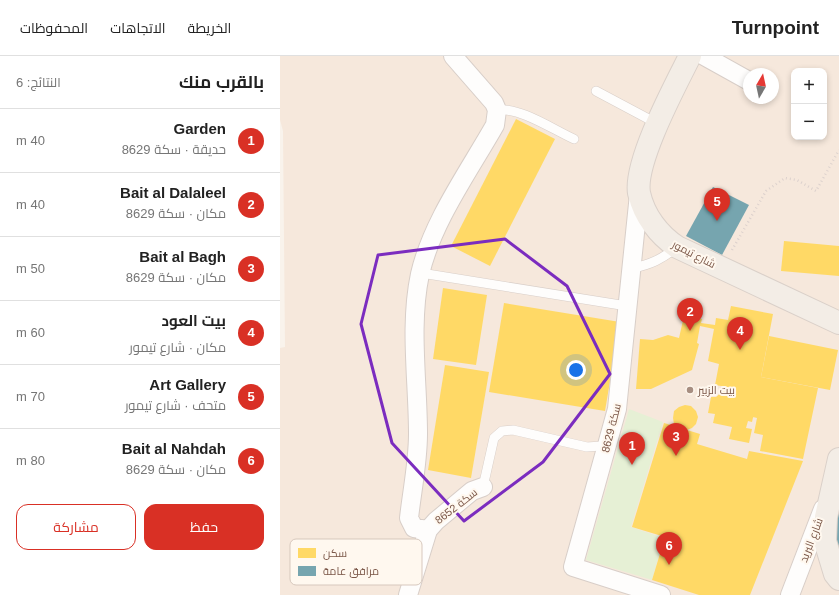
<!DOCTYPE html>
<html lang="ar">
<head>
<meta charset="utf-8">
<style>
	body { margin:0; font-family:Arial,Cairo,sans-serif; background:#f2f2f2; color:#222; direction:rtl }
	.controls { position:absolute; right:12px; top:12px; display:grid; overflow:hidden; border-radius:8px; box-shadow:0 2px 6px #0003 }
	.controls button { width:36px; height:36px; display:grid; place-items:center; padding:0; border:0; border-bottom:1px solid #e0e0e0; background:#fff; color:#222; font:20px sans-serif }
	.compass { position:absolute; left:463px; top:12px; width:36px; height:36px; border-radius:50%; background:#fff; box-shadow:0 2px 6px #0003; rotate:9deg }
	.you { position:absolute; left:296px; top:314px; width:14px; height:14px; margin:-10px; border:3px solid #fff; border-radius:50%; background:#1a73e8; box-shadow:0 0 0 6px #1a73e833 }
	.badge { display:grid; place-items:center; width:26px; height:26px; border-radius:50%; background:#d93025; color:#fff; font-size:13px; font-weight:700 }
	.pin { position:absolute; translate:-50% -33px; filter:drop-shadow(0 1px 2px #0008) }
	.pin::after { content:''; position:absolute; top:21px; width:14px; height:12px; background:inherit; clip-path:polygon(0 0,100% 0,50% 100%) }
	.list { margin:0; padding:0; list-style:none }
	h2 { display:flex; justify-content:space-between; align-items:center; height:52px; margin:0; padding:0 16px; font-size:17px }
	h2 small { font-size:13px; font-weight:400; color:#767676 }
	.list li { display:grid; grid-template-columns:26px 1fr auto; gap:12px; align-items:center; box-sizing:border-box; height:64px; padding:0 16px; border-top:1px solid #e0e0e0 }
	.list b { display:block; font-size:15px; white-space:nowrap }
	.list p { margin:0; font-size:13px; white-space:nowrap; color:#767676 }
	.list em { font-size:13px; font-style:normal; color:#767676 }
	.actions { display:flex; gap:8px; padding:12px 16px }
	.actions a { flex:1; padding:9px 0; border:1px solid #d93025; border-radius:12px; text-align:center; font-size:14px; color:#d93025 }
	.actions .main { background:#d93025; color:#fff }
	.map { position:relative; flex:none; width:559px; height:539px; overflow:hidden; direction:ltr }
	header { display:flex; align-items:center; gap:24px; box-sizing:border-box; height:56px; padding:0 20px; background:#fff; border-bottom:1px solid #e0e0e0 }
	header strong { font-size:19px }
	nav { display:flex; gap:22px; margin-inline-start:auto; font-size:14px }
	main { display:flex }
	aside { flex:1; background:#fff }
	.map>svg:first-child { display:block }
	.residential { fill:#f6e8dc; fill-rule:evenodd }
	.green { fill:#e6f0d5 }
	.homes { fill:#ffd966 }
	.public { fill:#76a5af }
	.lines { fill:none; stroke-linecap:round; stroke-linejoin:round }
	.lane-casing { stroke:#d8cec8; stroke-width:10 }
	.street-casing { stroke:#d8cec8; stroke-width:20 }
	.primary-casing { stroke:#dad0c9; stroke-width:24 }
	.path { stroke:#dcd1cd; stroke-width:2.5; stroke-dasharray:1 3; stroke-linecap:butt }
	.lane { stroke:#fefdfc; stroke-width:9 }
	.street { stroke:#fefdfc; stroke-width:18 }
	.primary { stroke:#f3ede6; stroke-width:22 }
	.marked { fill:none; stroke:#7b2cbf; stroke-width:3; stroke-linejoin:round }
	.poi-dot { fill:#a78e81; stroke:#fff8ef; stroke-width:1.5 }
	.labels { text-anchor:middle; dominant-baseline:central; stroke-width:4; stroke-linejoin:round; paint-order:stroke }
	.street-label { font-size:11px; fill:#7b5748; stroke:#fff8ef }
	.poi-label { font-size:11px; fill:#7b5748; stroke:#fff8ef; text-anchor:start }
	.key { fill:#fff8ef; stroke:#d7c8bd; stroke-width:1 }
	.key-label { font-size:11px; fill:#7b5748 }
</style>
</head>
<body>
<header>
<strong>Turnpoint</strong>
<nav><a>الخريطة</a><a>الاتجاهات</a><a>المحفوظات</a></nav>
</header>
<main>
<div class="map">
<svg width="559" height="539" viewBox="0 0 559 539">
	<rect width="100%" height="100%" fill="#f9f3ec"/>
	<!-- residential -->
	<path class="residential" d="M0 0H559V539H0V292L5 291 3 75 0 64ZM514 15H544V81H514ZM469 18H493V42H469Z"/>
	<!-- green -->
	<path class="green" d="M349 353 383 366 351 471 384 482 372 524 306 504Z"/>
	<!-- homes -->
	<g class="homes">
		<path d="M236 63 275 83 210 210 171 190Z"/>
		<path d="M504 185 559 190V220L501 215Z"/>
		<path d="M163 232 207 239 196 309 153 303Z"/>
		<path d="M224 247 340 266 325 355 209 336Z"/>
		<path d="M451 250 493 258 481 321 538 332 523 403 480 395 483 379 474 377 477 362 473 361 478 339 472 366 468 365 466 372 472 373 469 387 449 383 452 371 433 367 435 358 428 357 431 341H436L447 331 435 329 439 308 428 305 434 273 420 270 417 287 419 288 412 314 371 333H356L360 283 373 284 388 279 399 282 404 260 422 263 421 267 435 269 436 262 448 264Z"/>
		<path d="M489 280 558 294 550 334 481 321Z"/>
		<path d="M165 309 209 316 191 422 148 414Z"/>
		<path d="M405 349 411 350 416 355 418 361 416 368 412 372 407 374 420 378 417 388 467 403 469 395 523 405 470 539H419L372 524 385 481 352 471 384 367 398 371 394 368 393 362 394 355 399 351Z"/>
	</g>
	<!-- public -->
	<g class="public">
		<path d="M433 131 469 149 442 199 406 180Z"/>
		<path d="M559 433V501L555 495 554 448Z"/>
	</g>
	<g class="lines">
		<!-- lane casing -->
		<g class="lane-casing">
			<g id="lane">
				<path d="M316 35 378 68"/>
				<path d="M217 54C240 51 272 73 294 83"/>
				<path d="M352 212C370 209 382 203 397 191"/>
				<path d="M141 217 347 250"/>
				<path d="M203 431 214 382 222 375 233 374 307 391 321 390 327 387"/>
			</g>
		</g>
		<!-- street casing -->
		<g class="street-casing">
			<g id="street">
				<path d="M424 0 469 25"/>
				<path d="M359 138 337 353 293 511 381 539"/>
				<path d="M148 474 134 472 129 462C132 435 138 406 138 378 138 325 129 270 140 218 152 166 189 115 215 69L217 54 214 47 173 0"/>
				<path d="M128 539 148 474 156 465 192 435 203 431"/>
				<path d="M510 539 543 453"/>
			</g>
		</g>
		<!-- primary casing -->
		<g class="primary-casing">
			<g id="primary">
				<path d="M410 0C395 30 354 106 359 137 364 160 379 179 397 191L559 267"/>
				<path d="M559 403 546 461 545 485 555 518 559 523"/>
			</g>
		</g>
		<!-- path -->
		<path class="path" d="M452 194 486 135 505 122 517 124 536 135 559 94"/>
		<!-- lane -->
		<use href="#lane" class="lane"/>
		<!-- street -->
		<use href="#street" class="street"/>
		<!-- primary -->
		<use href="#primary" class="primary"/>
	</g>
	<!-- marked area -->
	<path class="marked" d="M225 183 287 230 330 318 263 406 184 465 112 387 81 268 98 199Z"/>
	<!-- markers -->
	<circle class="poi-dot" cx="410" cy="334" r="4"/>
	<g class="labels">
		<!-- street labels -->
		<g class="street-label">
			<text transform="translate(414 198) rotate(27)">شارع تيمور</text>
			<text transform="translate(331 372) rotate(-76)">سكة 8629</text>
			<text transform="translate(176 450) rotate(-38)">سكة 8652</text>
			<text transform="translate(531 484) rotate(-69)">شارع البريد</text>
		</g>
		<!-- poi labels -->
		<g class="poi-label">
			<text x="418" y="334">بيت الزبير</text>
		</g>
	</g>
	<!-- legend -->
	<rect x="10" y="483" width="132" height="46" rx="6" class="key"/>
	<rect x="18" y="492" width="18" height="10" fill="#ffd966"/>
	<rect x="18" y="510" width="18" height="10" fill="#76a5af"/>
	<g class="key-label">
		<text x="43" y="501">سكن</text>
		<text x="43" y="519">مرافق عامة</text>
	</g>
</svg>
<div class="controls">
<button>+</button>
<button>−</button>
</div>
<svg class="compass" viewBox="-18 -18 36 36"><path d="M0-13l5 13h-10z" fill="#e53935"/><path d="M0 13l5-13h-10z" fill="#767676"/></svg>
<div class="you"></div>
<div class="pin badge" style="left:352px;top:409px">1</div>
<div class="pin badge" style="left:410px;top:275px">2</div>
<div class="pin badge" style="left:396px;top:400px">3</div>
<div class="pin badge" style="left:460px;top:294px">4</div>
<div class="pin badge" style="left:437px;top:165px">5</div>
<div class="pin badge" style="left:389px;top:509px">6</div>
</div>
<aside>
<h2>بالقرب منك<small>النتائج: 6</small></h2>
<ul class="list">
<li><span class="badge">1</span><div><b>Garden</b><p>حديقة · سكة 8629</p></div><em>40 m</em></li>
<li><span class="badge">2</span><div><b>Bait al Dalaleel</b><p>مكان · سكة 8629</p></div><em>40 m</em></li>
<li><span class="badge">3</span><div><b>Bait al Bagh</b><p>مكان · سكة 8629</p></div><em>50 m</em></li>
<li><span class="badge">4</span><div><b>بيت العود</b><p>مكان · شارع تيمور</p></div><em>60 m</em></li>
<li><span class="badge">5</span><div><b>Art Gallery</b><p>متحف · شارع تيمور</p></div><em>70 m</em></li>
<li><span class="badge">6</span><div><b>Bait al Nahdah</b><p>مكان · سكة 8629</p></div><em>80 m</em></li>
</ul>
<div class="actions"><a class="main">حفظ</a><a>مشاركة</a></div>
</aside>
</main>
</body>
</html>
